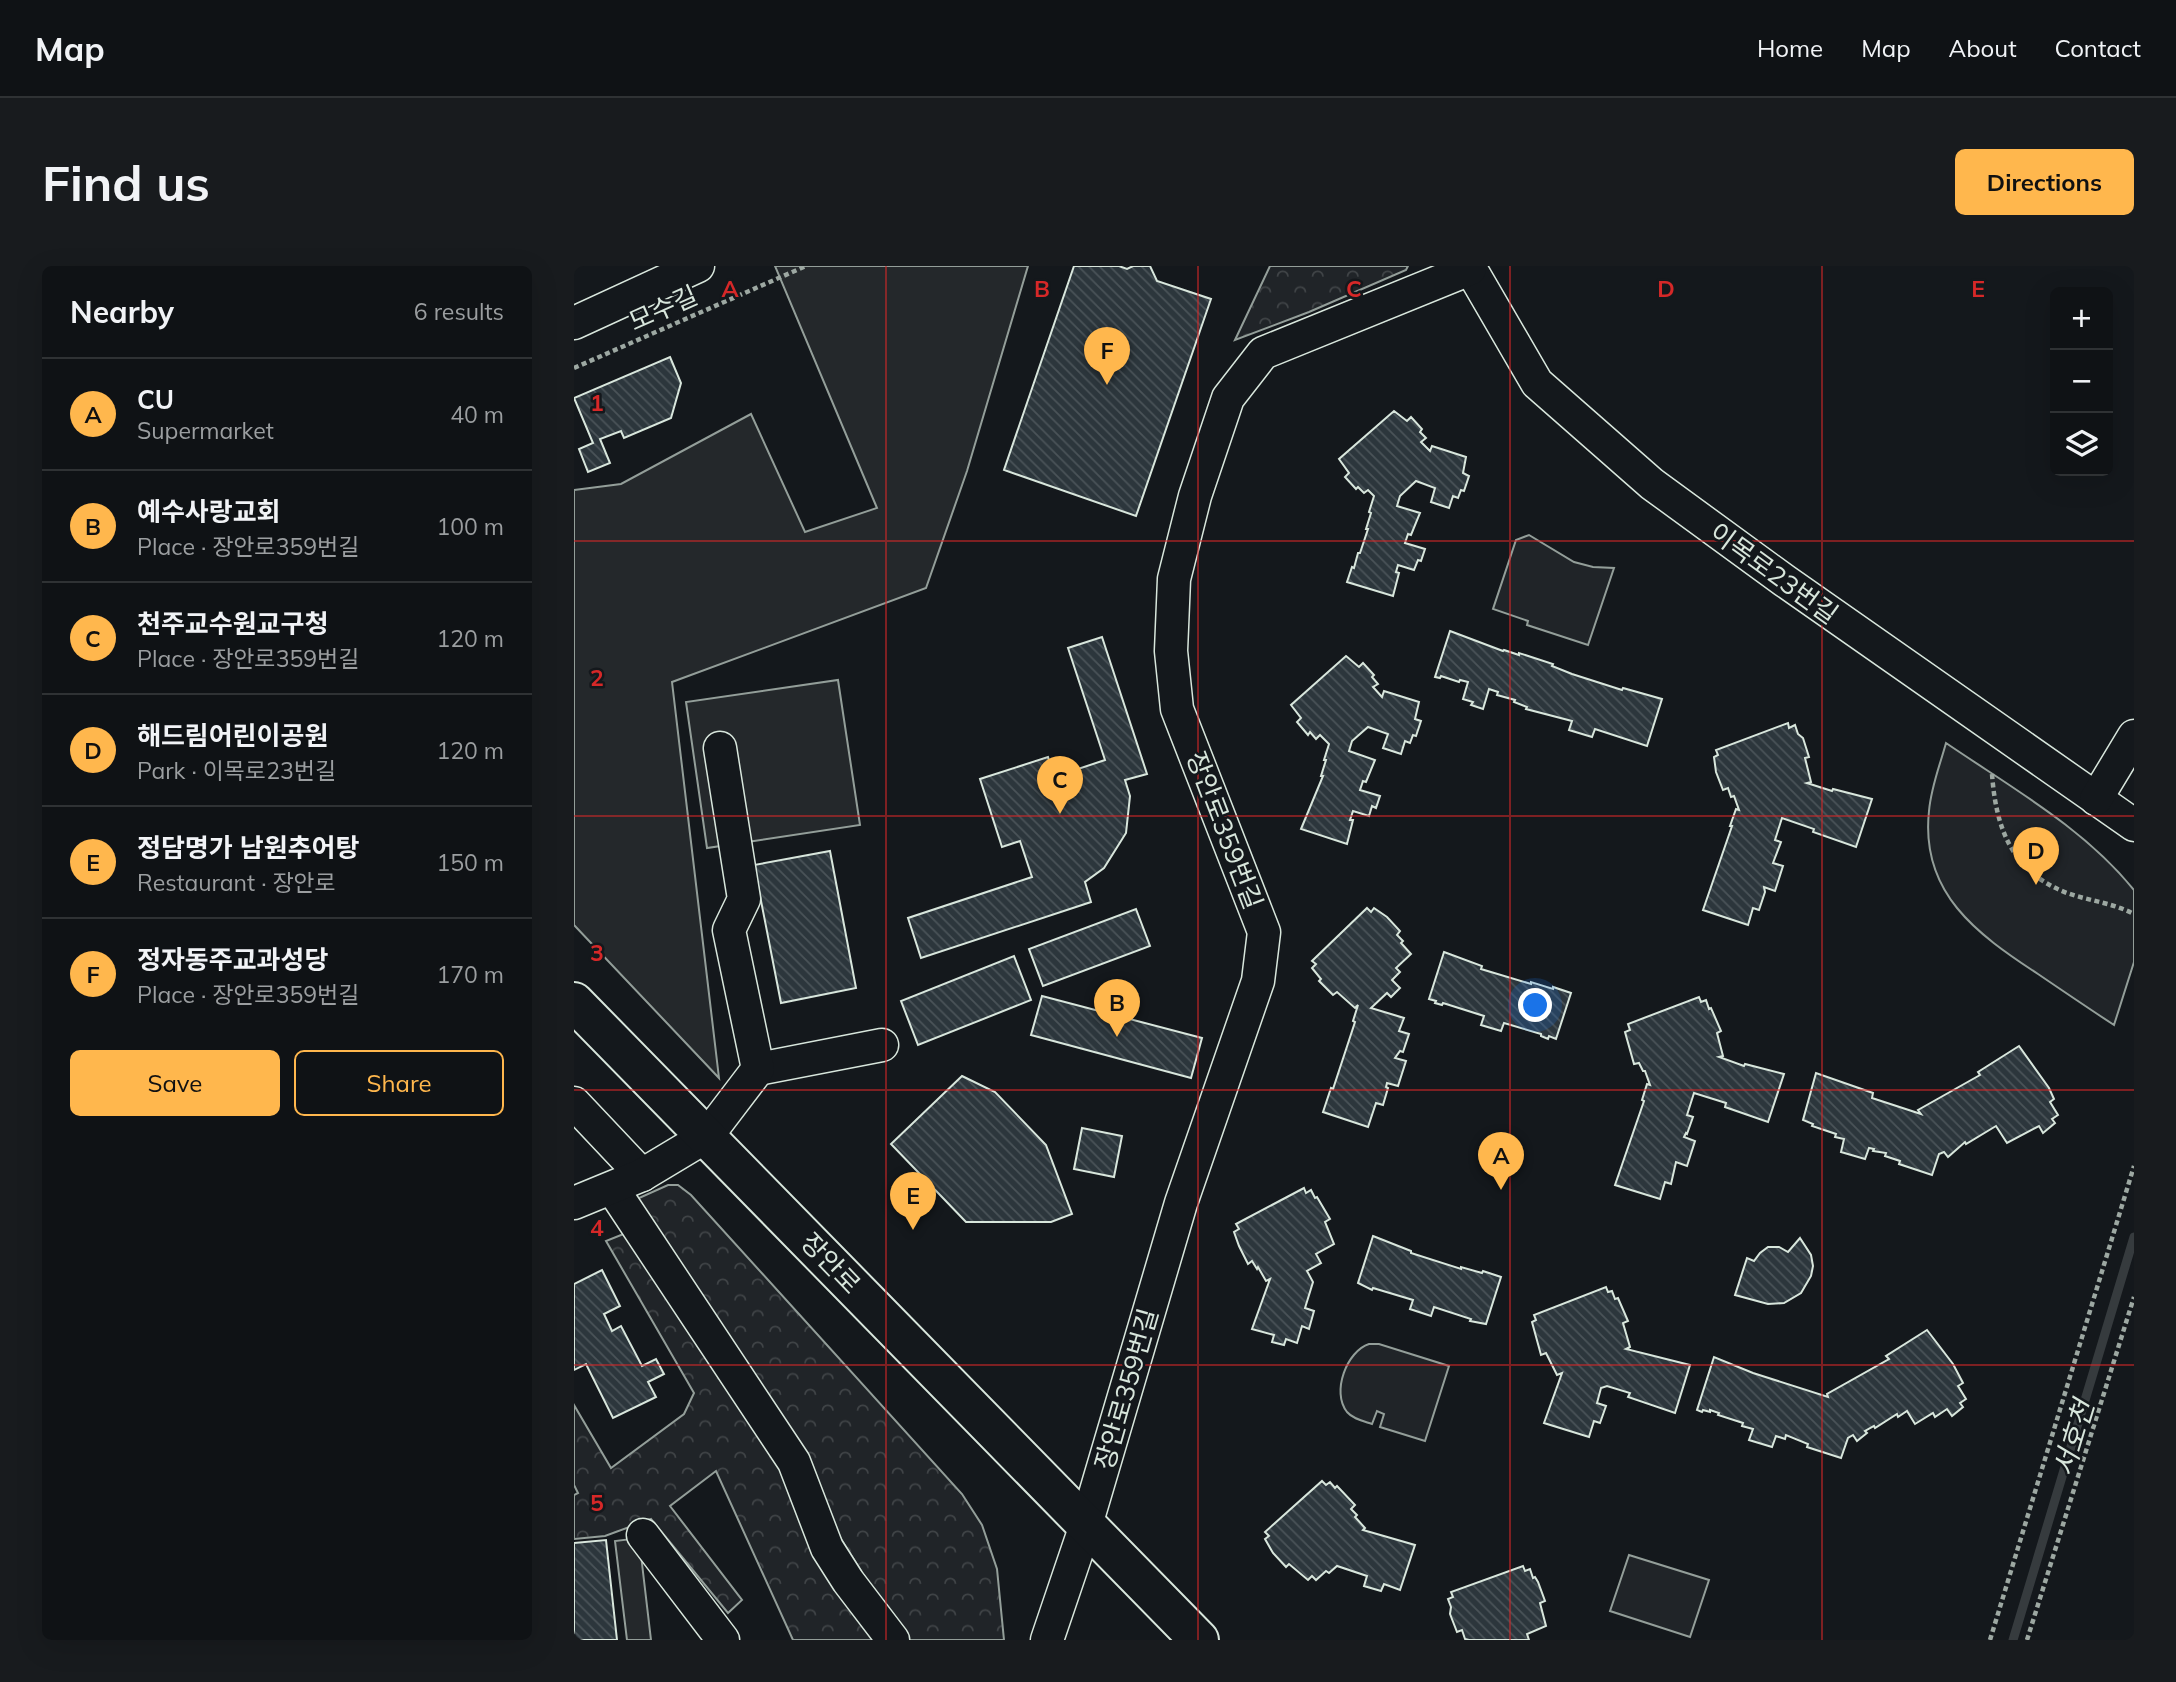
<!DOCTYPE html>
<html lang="en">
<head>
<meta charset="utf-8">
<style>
	body { margin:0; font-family:Mulish,"Noto Sans KR",sans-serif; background:#181b1e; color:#f1f3f6 }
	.controls { position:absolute; right:21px; top:21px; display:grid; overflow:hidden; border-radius:10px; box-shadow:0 7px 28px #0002 }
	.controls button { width:63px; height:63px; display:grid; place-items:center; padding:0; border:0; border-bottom:2px solid #2f3234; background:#0f1215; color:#f1f3f6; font:35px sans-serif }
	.you { position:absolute; left:962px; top:740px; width:24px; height:24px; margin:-18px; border:5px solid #fff; border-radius:50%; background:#1a73e8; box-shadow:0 0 0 10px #1a73e833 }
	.badge { display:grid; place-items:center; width:46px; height:46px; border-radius:50%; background:#ffb74d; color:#111; font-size:23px; font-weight:700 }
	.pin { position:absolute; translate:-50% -58px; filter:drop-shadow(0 2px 4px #0008) }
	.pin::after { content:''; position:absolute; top:37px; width:24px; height:21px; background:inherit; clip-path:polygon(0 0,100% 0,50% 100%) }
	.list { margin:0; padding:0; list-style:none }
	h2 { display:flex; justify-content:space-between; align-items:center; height:91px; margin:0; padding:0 28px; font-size:30px }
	h2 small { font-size:23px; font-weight:400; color:#9b9ea0 }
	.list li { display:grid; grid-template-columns:46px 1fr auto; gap:21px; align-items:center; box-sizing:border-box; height:112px; padding:0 28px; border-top:2px solid #2f3234 }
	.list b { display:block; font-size:26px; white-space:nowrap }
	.list p { margin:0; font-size:23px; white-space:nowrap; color:#9b9ea0 }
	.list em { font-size:23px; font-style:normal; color:#9b9ea0 }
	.actions { display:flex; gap:14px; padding:21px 28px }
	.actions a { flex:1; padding:16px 0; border:2px solid #ffb74d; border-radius:10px; text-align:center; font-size:24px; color:#ffb74d }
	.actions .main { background:#ffb74d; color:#111 }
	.icon { flex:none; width:38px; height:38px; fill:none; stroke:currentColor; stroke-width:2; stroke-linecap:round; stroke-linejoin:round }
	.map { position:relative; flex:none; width:1560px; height:1374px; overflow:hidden; border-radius:10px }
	header { display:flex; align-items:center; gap:42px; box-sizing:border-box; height:98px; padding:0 35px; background:#0f1215; border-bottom:2px solid #2f3234 }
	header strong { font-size:33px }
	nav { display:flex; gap:38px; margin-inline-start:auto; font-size:24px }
	.intro { display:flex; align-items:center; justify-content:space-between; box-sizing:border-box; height:168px; padding:0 42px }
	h1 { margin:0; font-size:49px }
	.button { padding:18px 32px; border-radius:10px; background:#ffb74d; color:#111; font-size:24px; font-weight:700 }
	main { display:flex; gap:42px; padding:0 42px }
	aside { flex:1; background:#0f1215; border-radius:10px; box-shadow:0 7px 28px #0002 }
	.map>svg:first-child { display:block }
	.green { fill:#202428; stroke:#939e99; stroke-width:2 }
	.forest { fill:url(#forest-crowns); stroke:#939e99; stroke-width:2 }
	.parking { fill:#24282b; stroke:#939e99; stroke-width:2 }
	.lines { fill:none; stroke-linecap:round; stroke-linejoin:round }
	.stream { stroke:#363b3e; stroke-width:9 }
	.building { fill:url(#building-back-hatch); stroke:#d8e6dc; stroke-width:2 }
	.minor-casing { stroke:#d8e6dc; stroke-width:35 }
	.major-casing { stroke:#d8e6dc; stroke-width:42 }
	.path { stroke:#9da8a2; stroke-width:4.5; stroke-dasharray:5 3.5; stroke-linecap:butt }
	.minor { stroke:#14181c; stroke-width:32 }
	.major { stroke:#14181c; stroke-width:38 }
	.grid { fill:none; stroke:#d62828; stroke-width:2; stroke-opacity:0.55 }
	.labels { text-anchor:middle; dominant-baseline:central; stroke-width:5; stroke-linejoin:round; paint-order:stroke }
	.street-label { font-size:26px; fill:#d8e6dc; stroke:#14181c }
	.water-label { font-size:28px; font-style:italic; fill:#d8e6dc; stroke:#14181c }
	.grid-label { font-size:23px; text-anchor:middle; font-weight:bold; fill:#d62828; stroke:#14181c; stroke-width:5; stroke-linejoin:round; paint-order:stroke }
</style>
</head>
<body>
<header>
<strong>Map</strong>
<nav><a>Home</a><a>Map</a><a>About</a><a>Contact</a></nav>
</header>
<div class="intro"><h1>Find us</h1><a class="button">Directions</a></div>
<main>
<aside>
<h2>Nearby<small>6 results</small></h2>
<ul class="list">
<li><span class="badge">A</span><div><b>CU</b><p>Supermarket</p></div><em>40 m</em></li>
<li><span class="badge">B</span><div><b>예수사랑교회</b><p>Place · 장안로359번길</p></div><em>100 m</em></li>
<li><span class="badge">C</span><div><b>천주교수원교구청</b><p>Place · 장안로359번길</p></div><em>120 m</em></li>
<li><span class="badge">D</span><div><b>해드림어린이공원</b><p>Park · 이목로23번길</p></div><em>120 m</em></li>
<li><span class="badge">E</span><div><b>정담명가 남원추어탕</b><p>Restaurant · 장안로</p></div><em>150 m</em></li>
<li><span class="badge">F</span><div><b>정자동주교과성당</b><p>Place · 장안로359번길</p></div><em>170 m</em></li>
</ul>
<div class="actions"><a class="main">Save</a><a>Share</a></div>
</aside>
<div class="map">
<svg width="1560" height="1374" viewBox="0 0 1560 1374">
	<defs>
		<pattern id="forest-crowns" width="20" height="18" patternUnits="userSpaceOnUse" patternTransform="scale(1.75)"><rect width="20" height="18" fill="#202428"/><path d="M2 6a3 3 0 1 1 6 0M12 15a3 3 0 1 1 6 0" fill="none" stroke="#404447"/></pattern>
		<pattern id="building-back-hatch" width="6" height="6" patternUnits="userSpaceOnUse" patternTransform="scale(1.75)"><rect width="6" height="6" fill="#2c363c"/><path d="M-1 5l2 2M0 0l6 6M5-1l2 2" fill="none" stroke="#4a5358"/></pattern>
	</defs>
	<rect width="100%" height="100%" fill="#14181c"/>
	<!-- green -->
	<g class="green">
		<path d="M955 269 1000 296 1019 301 1040 302 1014 379 953 359 954 355 919 343 942 274Z"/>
		<path d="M1372 477C1438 522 1510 562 1560 624V696L1540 759C1514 742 1489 725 1464 708 1403 668 1346 627 1355 545 1357 521 1366 499 1372 477Z"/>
		<path d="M795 1078H805L875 1100 851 1175 806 1161 810 1148 803 1145 798 1158C789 1155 779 1153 773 1146 757 1126 773 1085 795 1078Z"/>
		<path d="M1055 1289 1135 1314 1116 1371 1036 1345Z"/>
	</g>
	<!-- forest -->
	<g class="forest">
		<path d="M696 0H834L832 4 735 46 661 74Z"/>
		<path d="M94 919H104L117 929 388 1228 408 1259 423 1303 430 1374H330L61 942 65 932Z"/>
		<path d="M52 967 111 1061 204 1197 304 1374H219L142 1205 96 1240 168 1334 154 1347 77 1253 31 1270 0 1273V1229L4 1227 0 1219V1139L37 1202 110 1148 120 1127 32 975Z"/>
	</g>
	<!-- parking -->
	<g class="parking">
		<path d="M201 0H454L393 205 352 322 98 416 145 812 0 659V224L47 218 177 148 231 266 303 242Z"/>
		<path d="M264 414 286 559 133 582 112 436Z"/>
		<path d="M65 1272 77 1374H53L41 1275Z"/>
	</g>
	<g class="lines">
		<!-- stream -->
		<path class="stream" d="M1439 1374 1560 971"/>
	</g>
	<!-- building -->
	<g class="building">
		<path d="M500 0H545L553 3 559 0H576L583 15 637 33 562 250 430 204Z"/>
		<path d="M96 91 107 117 97 152 50 172 47 165 26 173 36 197 14 206 5 183 19 177 0 132Z"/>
		<path d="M820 145 833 155 837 151 848 163 846 166 852 172 847 176 856 185 858 180 892 191 889 207 895 210 890 225 887 224 884 232 879 230 875 242 857 236 861 222 842 215 826 230 823 240 846 247 837 269 834 268 831 277 851 283 847 295 844 294 840 304 824 299 822 306 825 307 819 330 773 316 778 301 780 302 784 287H786L794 263H792L797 247 795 246 800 230 794 224 790 227 784 221 782 223 771 211 775 207 765 193Z"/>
		<path d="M876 365 929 385 930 384 945 389V387L979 398 978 400 998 408 1048 424 1049 422 1088 433 1073 480 1021 463 1018 471 995 464 998 455 952 443 953 441 940 436 941 434 923 429 924 426 915 423 909 443 897 439 899 436 889 433 894 416 886 414 885 416 867 410 866 412 861 411Z"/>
		<path d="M528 371 573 508 551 514 556 530 552 567 530 602 511 616 517 636 347 692 334 652 458 611 446 575 428 581 406 513 474 491 480 511 531 494 494 382Z"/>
		<path d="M772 390 785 401 789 397 800 409 798 411 804 418 799 421 808 431 810 425 845 436 841 453 847 455 842 470 839 469 836 477 831 475 827 488 809 482 814 468 794 461 778 475 775 485 801 494 792 516 789 515 786 524 806 530 802 542 798 540 795 550 779 545 776 554H779L773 578 727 563 749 510H747L752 494H750L755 478 746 469 742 473 736 466 734 469 723 456 727 452 717 439Z"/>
		<path d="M1214 457 1215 462 1221 459 1224 468 1229 472 1235 491 1231 492 1237 516 1233 517 1258 525 1259 523 1298 533 1282 581 1239 566 1240 563 1208 552 1201 574 1207 576 1199 597 1209 600 1201 625 1190 621 1191 626 1185 644 1179 642 1174 659 1129 644 1158 560H1156L1162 543 1165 544 1160 530 1157 531 1154 522 1149 524 1142 506 1140 491 1144 489 1142 484Z"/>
		<path d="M256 585 282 722 207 737 180 599Z"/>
		<path d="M793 642 797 646 800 642 813 651 826 665 823 669 829 675 827 677 837 688 822 702 826 706 818 714 826 722 817 731 813 727 797 742 830 752 825 765 835 768 829 786 826 785 821 792 832 795 824 820 813 817 812 821 814 822 809 839 802 837 794 861 749 846 757 822 759 823 781 756 779 755 784 739 781 742 763 726 759 729 745 715 747 713 738 702 742 698 738 695Z"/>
		<path d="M562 643 576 680 469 720 455 683Z"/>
		<path d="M870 686 908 700 907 703 957 718V716L979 723V721L997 727 982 773 975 770 974 773 967 770V768L930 757 927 765 907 759 910 750 869 737 868 739 861 737 862 735 855 733Z"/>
		<path d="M440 690 457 734 344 779 327 735Z"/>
		<path d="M468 730 628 772 617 812 457 769Z"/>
		<path d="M1125 731 1127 736 1132 734 1135 743 1137 742 1147 765 1143 767 1149 790 1145 791 1170 800 1171 798 1210 808 1194 856 1151 841 1152 837 1120 827 1113 849 1119 851 1113 868 1112 867 1110 871 1121 875 1113 900 1102 896 1097 918 1091 916 1086 933 1041 919 1070 835 1068 834 1073 818 1076 819 1071 805H1069L1065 797 1060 798 1051 766 1056 764 1054 758Z"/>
		<path d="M1445 780 1475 822 1480 833 1476 836 1484 849 1478 853 1481 857 1469 867 1465 860 1433 877 1422 860 1392 878 1391 876 1374 891 1370 886 1365 888 1358 909 1325 898 1326 895 1311 890 1312 887 1299 885 1300 883 1295 882 1291 893 1267 886 1270 873 1261 871 1262 868 1238 860 1239 858 1229 854 1242 807 1299 827 1298 832 1347 848 1344 844 1406 809 1404 806Z"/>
		<path d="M388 810 421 826 472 879 498 948 477 956H392L317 878Z"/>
		<path d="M508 862 548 870 540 911 500 903Z"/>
		<path d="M730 922 732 927 737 924 741 932 743 931 756 953 751 956 760 978 742 988 747 997 733 1005 739 1016 731 1042 740 1045 735 1063 728 1060 723 1077 712 1073 710 1079 698 1076 700 1069 678 1063 696 1013 692 1015 684 1001 683 1003 678 995 674 998 665 980 660 966 665 963 662 958Z"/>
		<path d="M799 970 837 985V987L887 1003V1001L908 1007 909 1005 927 1011 912 1058 896 1055 897 1053 860 1041 857 1050 836 1043 839 1034 799 1022 798 1024 784 1017Z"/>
		<path d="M1226 972 1237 989 1239 1000 1237 1010 1227 1027 1210 1037 1194 1038 1161 1029 1173 992 1180 995 1186 987 1194 981H1205L1214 986Z"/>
		<path d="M28 1004 46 1040 30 1048 38 1065 47 1060 68 1100 82 1093 90 1108 74 1116 82 1131 39 1152 12 1098 0 1104V1018Z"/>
		<path d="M1032 1021 1034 1026 1038 1025 1041 1033 1044 1032 1054 1055 1049 1057 1056 1081 1052 1083 1116 1099 1101 1147 1054 1131 1056 1127 1033 1120 1027 1122 1023 1137 1032 1140 1026 1157 1020 1155 1015 1171 970 1157 988 1107 983 1109 972 1087 967 1089 958 1056 962 1054 960 1049Z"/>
		<path d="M1353 1064 1379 1098 1389 1117 1384 1120 1392 1133 1386 1137 1389 1141 1378 1150 1373 1143 1361 1151 1359 1147 1341 1158 1333 1145 1324 1151 1323 1148 1301 1162 1300 1160 1291 1165 1293 1167 1283 1175 1279 1169 1274 1172 1267 1192 1233 1181 1234 1178 1212 1169 1211 1173 1202 1170 1198 1181 1175 1174 1179 1163 1168 1160 1169 1157 1144 1149 1145 1147 1136 1144V1146L1129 1144 1128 1146 1123 1144 1140 1091 1179 1107 1254 1131 1253 1128 1315 1093 1312 1090Z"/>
		<path d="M748 1215 752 1219 756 1216 761 1222 763 1220 781 1239 777 1243 783 1249 781 1251 791 1262 789 1264 841 1279 826 1324 810 1318 807 1325 790 1320 793 1310 763 1300 755 1307 752 1305 742 1314 738 1310 734 1314 715 1298 712 1301 699 1287 691 1273 695 1270 691 1266Z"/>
		<path d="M32 1274 43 1374H0V1277Z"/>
		<path d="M949 1300 951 1305 956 1303 959 1312 961 1311 964 1316 971 1335 966 1337 972 1360 953 1368 955 1374H895L891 1373 888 1364 883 1366 876 1348 877 1341 874 1333 879 1331 877 1326Z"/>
	</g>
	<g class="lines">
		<!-- minor casing -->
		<g class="minor-casing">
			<g id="minor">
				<path d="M895 0 963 117 1078 218 1211 315 1560 559"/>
				<path d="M0 57 124 0"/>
				<path d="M1522 533 1560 470"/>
				<path d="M184 803 308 779"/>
				<path d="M0 837 68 909"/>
				<path d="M38 922 220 1196 253 1282 274 1315 319 1374"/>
				<path d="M0 937 68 909 133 870 184 803 155 664 170 633 146 482"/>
				<path d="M69 1269 149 1374"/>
				<path d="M473 1374 512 1259 607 937 684 715 690 666 603 443 597 385 600 313 621 230 654 132 689 87 896 3"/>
			</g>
		</g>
		<!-- major casing -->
		<g class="major-casing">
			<path id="major" d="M0 736 625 1374"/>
		</g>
		<!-- path -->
		<g class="path">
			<path d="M0 102 232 0"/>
			<path d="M1418 508C1422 563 1438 606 1493 627 1516 635 1539 637 1560 648"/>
			<path d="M1416 1374 1560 900"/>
			<path d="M1453 1374 1560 1031"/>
		</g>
		<!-- minor -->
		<use href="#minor" class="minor"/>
		<!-- major -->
		<use href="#major" class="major"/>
	</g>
	<!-- grid -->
	<path class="grid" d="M312 0V1374M624 0V1374M936 0V1374M1248 0V1374M0 275H1560M0 550H1560M0 824H1560M0 1099H1560"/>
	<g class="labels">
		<!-- street labels -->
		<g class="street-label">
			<text transform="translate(89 42) rotate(-24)">모수길</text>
			<text transform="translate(1200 307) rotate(36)">이목로23번길</text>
			<text transform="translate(651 564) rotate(69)">장안로359번길</text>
			<text transform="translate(257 997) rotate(46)">장안로</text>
			<text transform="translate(552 1123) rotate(-74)">장안로359번길</text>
		</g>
		<!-- water labels -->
		<g class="water-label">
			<text transform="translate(1499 1172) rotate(-73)">서호천</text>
		</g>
	</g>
	<g class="grid-label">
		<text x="156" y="31">A</text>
		<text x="468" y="31">B</text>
		<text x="780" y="31">C</text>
		<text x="1092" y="31">D</text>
		<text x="1404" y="31">E</text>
		<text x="23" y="145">1</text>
		<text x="23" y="420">2</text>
		<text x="23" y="695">3</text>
		<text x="23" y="970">4</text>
		<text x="23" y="1245">5</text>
	</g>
</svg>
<div class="controls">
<button>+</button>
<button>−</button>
<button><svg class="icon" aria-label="layers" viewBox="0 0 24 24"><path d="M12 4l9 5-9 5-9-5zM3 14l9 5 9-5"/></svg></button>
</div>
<div class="you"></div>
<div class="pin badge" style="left:927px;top:924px">A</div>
<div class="pin badge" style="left:543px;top:771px">B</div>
<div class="pin badge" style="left:486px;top:548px">C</div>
<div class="pin badge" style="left:1462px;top:619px">D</div>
<div class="pin badge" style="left:339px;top:964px">E</div>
<div class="pin badge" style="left:533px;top:119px">F</div>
</div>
</main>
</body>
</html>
